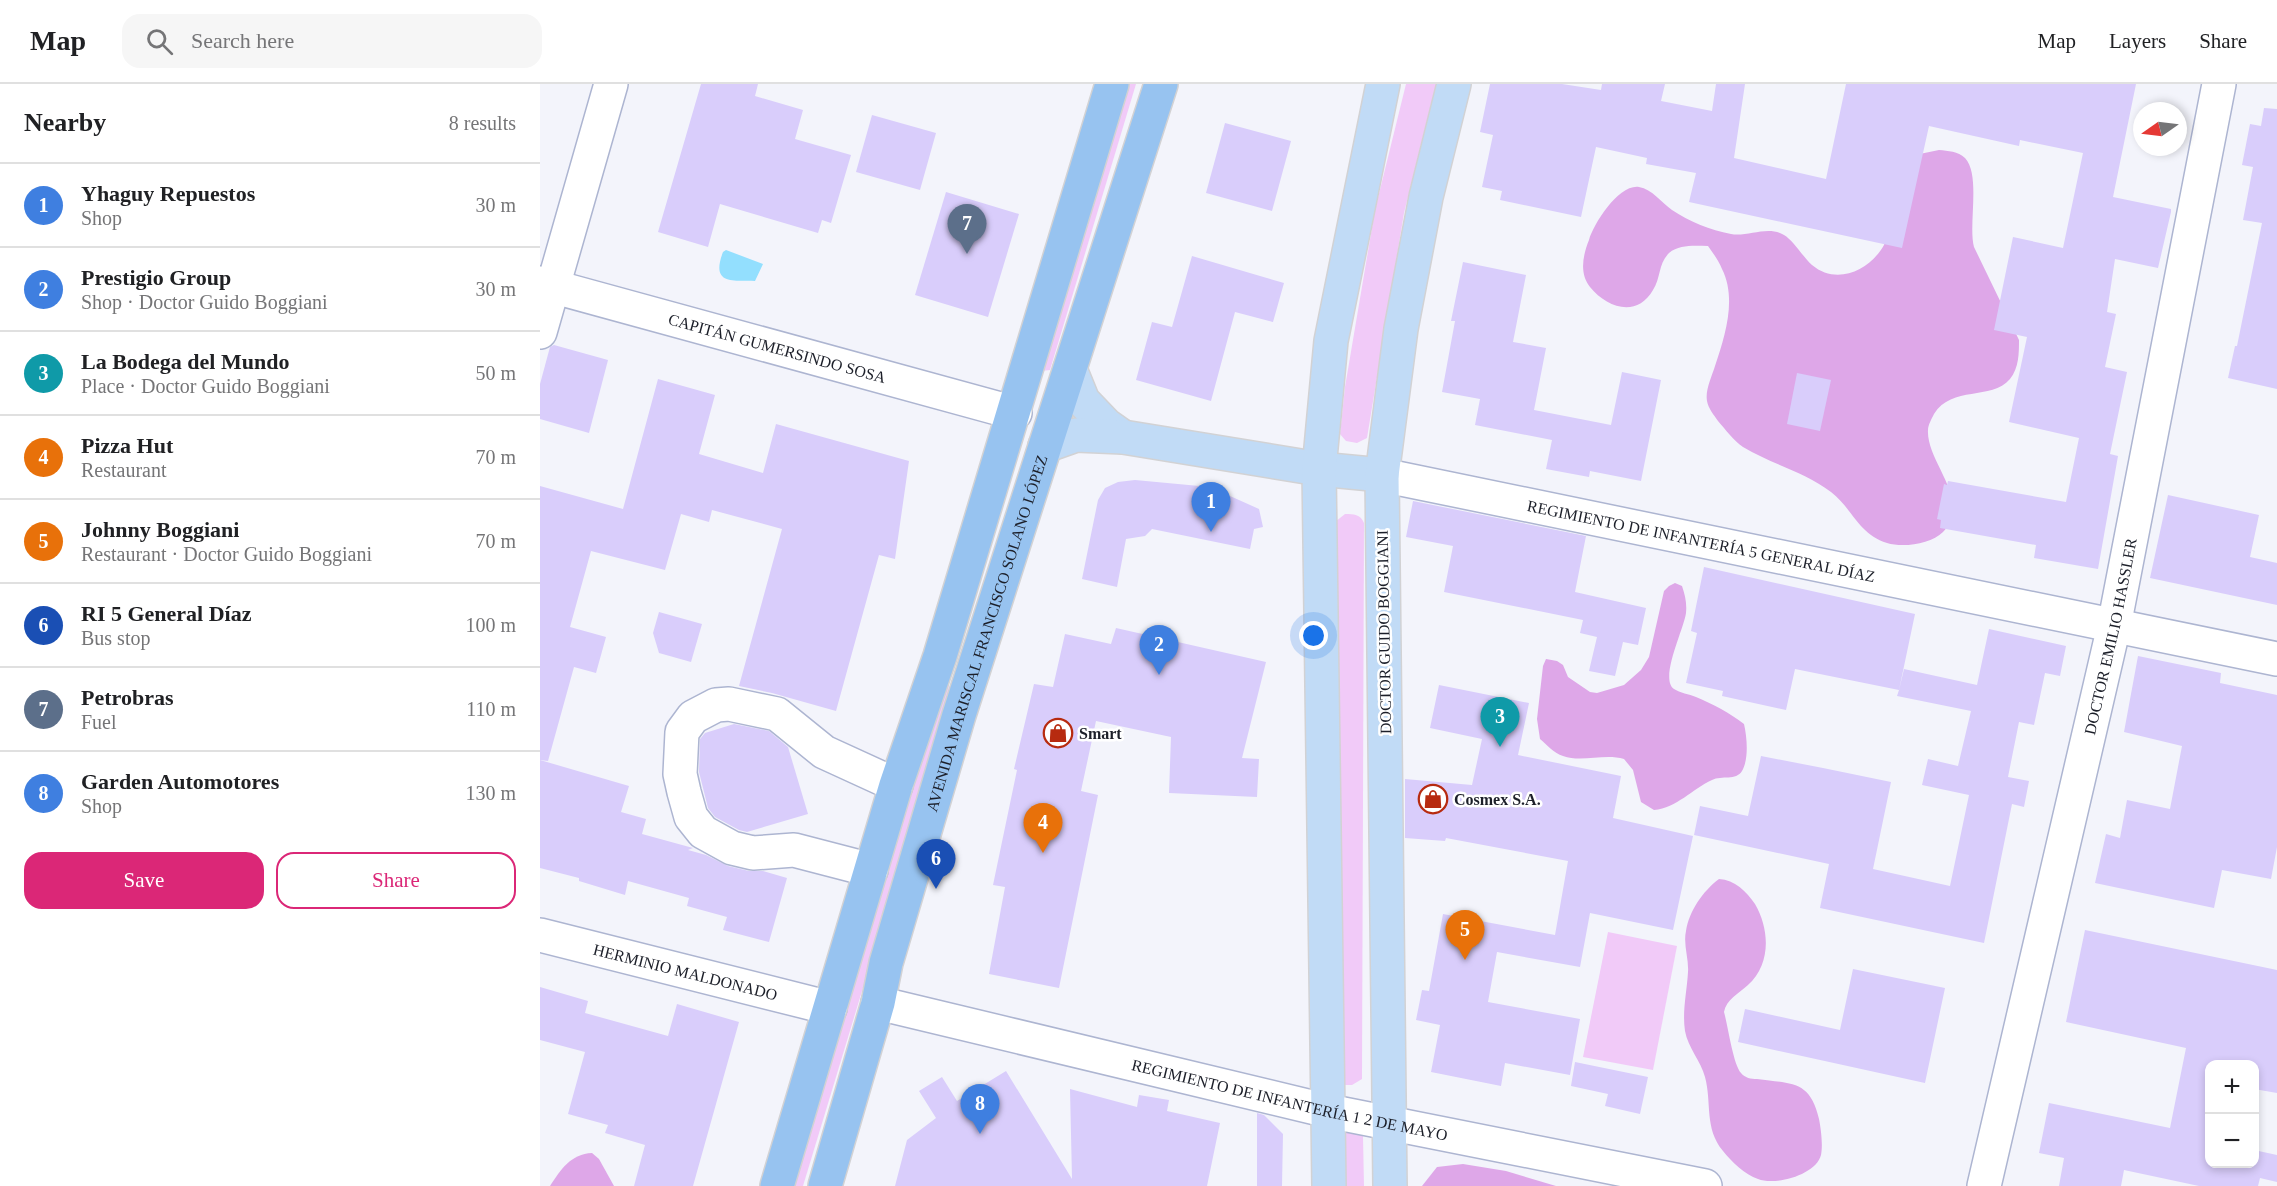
<!DOCTYPE html>
<html lang="en">
<head>
<meta charset="utf-8">
<style>
	body { margin:0; font-family:"Times New Roman",serif; background:#f6f6f6; color:#202124 }
	.controls { position:absolute; right:18px; bottom:18px; display:grid; overflow:hidden; border-radius:12px; box-shadow:0 3px 9px #0003 }
	.controls button { width:54px; height:54px; display:grid; place-items:center; padding:0; border:0; border-bottom:2px solid #e0e0e0; background:#fff; color:#202124; font:30px sans-serif }
	.compass { position:absolute; left:1593px; top:18px; width:54px; height:54px; border-radius:50%; background:#fff; box-shadow:0 3px 9px #0003; rotate:256deg }
	.you { position:absolute; left:774px; top:552px; width:21px; height:21px; margin:-15px; border:4px solid #fff; border-radius:50%; background:#1a73e8; box-shadow:0 0 0 9px #1a73e833 }
	.badge { display:grid; place-items:center; width:39px; height:39px; border-radius:50%; background:#db2777; color:#fff; font-size:20px; font-weight:700 }
	.pin { position:absolute; translate:-50% -50px; filter:drop-shadow(0 2px 3px #0008) }
	.pin::after { content:''; position:absolute; top:32px; width:21px; height:18px; background:inherit; clip-path:polygon(0 0,100% 0,50% 100%) }
	.list { margin:0; padding:0; list-style:none }
	h2 { display:flex; justify-content:space-between; align-items:center; height:78px; margin:0; padding:0 24px; font-size:26px }
	h2 small { font-size:20px; font-weight:400; color:#757577 }
	.list li { display:grid; grid-template-columns:39px 1fr auto; gap:18px; align-items:center; box-sizing:border-box; height:84px; padding:0 24px; border-top:2px solid #e0e0e0 }
	.list b { display:block; font-size:22px; white-space:nowrap }
	.list p { margin:0; font-size:20px; white-space:nowrap; color:#757577 }
	.list em { font-size:20px; font-style:normal; color:#757577 }
	.actions { display:flex; gap:12px; padding:18px 24px }
	.actions a { flex:1; padding:14px 0; border:2px solid #db2777; border-radius:18px; text-align:center; font-size:21px; color:#db2777 }
	.actions .main { background:#db2777; color:#fff }
	.icon { flex:none; width:33px; height:33px; fill:none; stroke:currentColor; stroke-width:2; stroke-linecap:round; stroke-linejoin:round }
	.map { position:relative; flex:none; width:1737px; height:1102px; overflow:hidden }
	header { display:flex; align-items:center; gap:36px; box-sizing:border-box; height:84px; padding:0 30px; background:#fff; border-bottom:2px solid #e0e0e0 }
	header strong { font-size:28px }
	nav { display:flex; gap:33px; margin-inline-start:auto; font-size:21px }
	.search { width:420px; height:54px; background:#f6f6f6; display:flex; align-items:center; gap:15px; box-sizing:border-box; padding:0 21px; border-radius:18px; color:#757577; font-size:22px }
	main { display:flex }
	aside { flex:1; background:#fff }
	.map>svg:first-child { display:block }
	.green { fill:#f1caf8 }
	.forest { fill:#dea7e8 }
	.water { fill:#93dffe }
	.building { fill:#d9cdfb }
	.lines { fill:none; stroke-linecap:round; stroke-linejoin:round }
	.minor-casing { stroke:#adb5d1; stroke-width:36 }
	.major-casing { stroke:#d2d2d4; stroke-width:36 }
	.highway-casing { stroke:#d2d2d4; stroke-width:36 }
	.minor { stroke:#fff; stroke-width:33 }
	.major { stroke:#c1dbf6; stroke-width:33 }
	.highway { stroke:#97c3f0; stroke-width:33 }
	.labels { text-anchor:middle; dominant-baseline:central; stroke-width:5; stroke-linejoin:round; paint-order:stroke }
	.street-label { font-size:16px; fill:#1c1f29; stroke:#fff }
	.poi-label { font-size:16px; font-weight:bold; fill:#1c1f29; stroke:#fff; text-anchor:start }
</style>
</head>
<body>
<header>
<strong>Map</strong>
<div class="search"><svg class="icon" aria-label="search" viewBox="0 0 24 24"><circle cx="10" cy="10" r="6"/><path d="M15 15l6 6"/></svg>Search here</div>
<nav><a>Map</a><a>Layers</a><a>Share</a></nav>
</header>
<main>
<aside>
<h2>Nearby<small>8 results</small></h2>
<ul class="list">
<li><span class="badge" style="background:#3f7fe0">1</span><div><b>Yhaguy Repuestos</b><p>Shop</p></div><em>30 m</em></li>
<li><span class="badge" style="background:#3f7fe0">2</span><div><b>Prestigio Group</b><p>Shop · Doctor Guido Boggiani</p></div><em>30 m</em></li>
<li><span class="badge" style="background:#0f9aa8">3</span><div><b>La Bodega del Mundo</b><p>Place · Doctor Guido Boggiani</p></div><em>50 m</em></li>
<li><span class="badge" style="background:#e8710a">4</span><div><b>Pizza Hut</b><p>Restaurant</p></div><em>70 m</em></li>
<li><span class="badge" style="background:#e8710a">5</span><div><b>Johnny Boggiani</b><p>Restaurant · Doctor Guido Boggiani</p></div><em>70 m</em></li>
<li><span class="badge" style="background:#1a4fb4">6</span><div><b>RI 5 General Díaz</b><p>Bus stop</p></div><em>100 m</em></li>
<li><span class="badge" style="background:#5c6f8a">7</span><div><b>Petrobras</b><p>Fuel</p></div><em>110 m</em></li>
<li><span class="badge" style="background:#3f7fe0">8</span><div><b>Garden Automotores</b><p>Shop</p></div><em>130 m</em></li>
</ul>
<div class="actions"><a class="main">Save</a><a>Share</a></div>
</aside>
<div class="map">
<svg width="1737" height="1102" viewBox="0 0 1737 1102">
	<rect width="100%" height="100%" fill="#f3f4fb"/>
	<!-- green -->
	<g class="green">
		<path d="M585 0H596L510 286 501 287Z"/>
		<path d="M866 0H896L864 129 827 354 817 359 806 357 800 350 805 303 835 126Z"/>
		<path d="M805 430C814 430 820 430 824 439L822 995 812 1001H802L795 438Z"/>
		<path d="M404 597H409L408 623 263 1102H251Z"/>
		<path d="M1068 848 1137 862 1113 986 1043 973Z"/>
		<path d="M805 1044 822 1048 823 1053 824 1102H796Z"/>
	</g>
	<!-- forest -->
	<g class="forest">
		<path d="M1399 66C1408 67 1418 67 1425 74 1441 91 1428 141 1434 163L1479 256C1479 269 1479 284 1470 295 1451 317 1412 301 1394 330 1392 334 1388 341 1388 346 1386 378 1433 417 1403 448 1391 460 1363 464 1347 459 1318 450 1313 425 1291 408 1265 388 1231 380 1203 363 1194 357 1185 345 1178 337 1174 331 1168 324 1167 317 1165 306 1172 292 1175 282 1185 252 1197 215 1182 185 1179 177 1173 169 1168 162 1155 162 1140 160 1129 169 1118 180 1121 194 1113 206 1097 234 1067 224 1050 203 1039 189 1043 171 1049 156 1054 139 1079 100 1099 103 1112 105 1122 119 1132 126 1150 138 1170 146 1191 150 1208 153 1228 141 1244 151 1253 156 1263 173 1272 181 1297 202 1330 186 1344 161L1370 72Z"/>
		<path d="M1135 499 1142 502C1145 511 1147 519 1146 529 1144 545 1119 595 1134 605 1140 609 1149 610 1156 613 1173 620 1190 629 1204 640 1207 653 1209 675 1202 687 1196 697 1182 691 1172 696 1152 705 1137 724 1114 726L1101 718 1093 686 1084 675C1064 669 1042 679 1023 672 1014 669 1007 661 1000 655L997 635 1003 582 1006 575 1017 577 1023 581 1028 593 1050 608 1057 609 1084 601 1101 586 1109 573 1124 507 1129 502Z"/>
		<path d="M1179 795C1195 796 1206 807 1215 820 1230 846 1231 880 1208 901 1199 909 1186 916 1184 928 1188 942 1193 980 1201 989 1205 994 1211 995 1217 995 1252 1000 1270 996 1279 1035 1281 1045 1283 1061 1281 1071 1276 1091 1235 1102 1218 1095 1205 1091 1191 1077 1183 1067 1164 1044 1172 1019 1165 993 1161 977 1148 964 1145 947 1142 928 1147 907 1148 888 1149 875 1143 860 1146 847 1149 827 1163 807 1179 795Z"/>
		<path d="M52 1069 59 1075 74 1102H10C21 1085 31 1070 52 1069Z"/>
		<path d="M923 1080 966 1087 1016 1102H882L897 1083Z"/>
	</g>
	<!-- water -->
	<path class="water" d="M186 166 223 180 215 197C194 196 170 202 183 168Z"/>
	<!-- building -->
	<g class="building">
		<path d="M161 0H218L215 12 263 26 255 55 311 71 291 139 282 136 278 149 180 120 168 163 118 148Z"/>
		<path d="M950 0H1022L1061 6 1062 0H1125L1121 17 1172 27 1176 0H1205L1194 74 1286 95 1306 0H1596L1573 113 1631 125V128L1618 184 1575 175 1567 228 1576 230 1565 283 1587 288 1570 370 1578 372 1558 485 1494 474 1496 461 1400 444 1401 436 1397 435 1404 400 1407 401 1408 397 1526 418 1539 354 1469 338 1487 253 1454 246 1473 153 1523 164 1543 69 1480 56 1479 62 1389 42 1362 164 1149 118 1156 89 1106 80 1107 74 1056 63 1041 133 960 116 962 107 942 103 953 51 940 48Z"/>
		<path d="M1724 24 1737 25V305L1688 294 1695 262H1697L1722 139 1703 136 1713 83 1702 81 1710 40 1721 42Z"/>
		<path d="M332 31 396 49 380 106 316 88Z"/>
		<path d="M685 39 751 57 732 127 666 109Z"/>
		<path d="M406 108 479 130 448 233 375 211Z"/>
		<path d="M652 172 744 199 733 238 695 228 671 317 596 296 612 238 632 243Z"/>
		<path d="M923 178 986 191 973 258 1006 264 994 326 1071 341 1082 288 1121 296 1101 397 1050 387 1049 393 1006 385 1012 356 935 341 940 315 902 308 915 237H911Z"/>
		<path d="M14 261 68 276 49 349 0 335V300L10 263Z"/>
		<path d="M1257 289 1291 296 1280 347 1247 340Z"/>
		<path d="M118 295 175 311 159 370 223 389 236 340 369 377 355 475 339 471 296 627 232 609 199 602 242 445 172 426 169 438 141 430 125 486 51 467 30 543 66 553 56 589 34 583 8 677 0 676V402L83 425Z"/>
		<path d="M595 396 670 403 719 425 723 443 714 445 710 465 612 445 605 452 586 455 577 503 542 495 558 416 565 404 578 398Z"/>
		<path d="M1628 411 1719 431 1710 473 1737 479V521L1610 494Z"/>
		<path d="M873 417 1046 452 1035 508 1106 524 1098 561 1083 558 1075 592 1049 587 1057 553 1040 549 1043 536 904 508 913 462 866 453Z"/>
		<path d="M1164 483 1375 530 1359 606 1364 585 1437 601 1449 545 1526 562 1520 592 1505 589 1494 641 1479 638 1468 693 1489 697 1484 723 1472 720 1444 859 1280 824 1289 780 1154 751 1160 722 1208 732 1221 672 1283 684 1351 698 1333 785 1410 802 1429 711 1382 701 1388 675 1418 682 1431 627 1357 612 1359 606 1255 585 1246 626 1182 612 1183 607 1146 599 1157 549 1151 547Z"/>
		<path d="M119 528 162 540 151 578 119 569 113 549Z"/>
		<path d="M576 544 726 578 702 674 719 675 717 713 629 709 631 653 556 637 541 707 558 711 519 904 449 890 465 803 453 801 477 686 474 685 494 600 513 603 525 550 571 560Z"/>
		<path d="M1598 572 1681 589 1680 599 1737 611V763L1731 795 1682 786 1674 824 1555 799 1566 750 1580 754 1587 716 1630 725 1642 662 1584 648Z"/>
		<path d="M899 601 989 619 978 671 1081 692 1073 734 1153 752 1133 846 1050 829 1040 883 957 868 948 918 1040 935 1030 991 965 979 961 1002 891 988 900 941 876 936 882 906 889 907 903 830 1015 851 1028 777 906 754 905 757 865 754V695L932 701 942 655 890 644Z"/>
		<path d="M194 640 229 647 248 663 268 730 207 748 199 746 175 733 168 724 159 688 160 655 165 649Z"/>
		<path d="M0 676 89 702 81 728 106 735 102 750 153 764 148 766 166 771 188 782 209 787H223L247 794 229 858 183 846 187 833 147 822 149 814 88 797 85 811 39 797V794L0 784Z"/>
		<path d="M1545 846 1737 886V1009L1714 1005V981H1670V1080H1714V1066L1737 1071V1098L1720 1094 1718 1102H1659L1584 1086 1581 1102H1519L1524 1074 1499 1069 1509 1019 1630 1044 1646 964 1526 938Z"/>
		<path d="M1313 885 1405 904 1385 999 1198 958 1205 925 1300 946Z"/>
		<path d="M0 903 48 917 45 929 128 952 137 920 199 938 153 1102H94L105 1061 65 1049 68 1041 28 1030 45 968 0 956Z"/>
		<path d="M1035 978 1108 993 1100 1030 1065 1022 1068 1010 1031 1002Z"/>
		<path d="M466 987 532 1095 530 1005 597 1023 599 1011 629 1016 627 1027 680 1039 667 1102H355L367 1056 396 1034 379 1007 402 993 417 1017Z"/>
		<path d="M717 1029 724 1031 743 1050 742 1102H717Z"/>
	</g>
	<g class="lines">
		<!-- minor casing -->
		<g class="minor-casing">
			<g id="minor">
				<path id="s1" d="M0 199 475 329"/>
				<path d="M0 248 71 0"/>
				<path id="s2" d="M842 391 1737 575"/>
				<path d="M331 786 254 766 213 769 192 764 163 748 151 733 144 708 140 690 142 648 153 633 176 621 189 620 237 630 284 668 356 701"/>
				<path id="s3" d="M0 851 290 924"/>
				<path id="s4" d="M338 919 788 1027 1165 1102"/>
				<path id="s5" d="M1444 1102 1574 542 1679 0"/>
			</g>
		</g>
		<!-- major casing -->
		<g class="major-casing">
			<g id="major">
				<path d="M530 285 543 317 566 341 583 353"/>
				<path d="M505 362 536 351 583 353 779 385 842 391"/>
				<path d="M789 1102 779 385 791 257 843 0"/>
				<path d="M850 1102 842 391 861 245 886 113 914 0"/>
			</g>
		</g>
		<!-- highway casing -->
		<g class="highway-casing">
			<g id="highway">
				<path d="M237 1102 356 701 400 572 572 0"/>
				<path id="s6" d="M285 1102 338 919 346 879 419 631 621 0"/>
			</g>
		</g>
		<!-- minor -->
		<use href="#minor" class="minor"/>
		<!-- major -->
		<use href="#major" class="major"/>
		<!-- highway -->
		<use href="#highway" class="highway"/>
	</g>
	<!-- icons -->
	<defs>
		<g id="shop-ring" transform="scale(1.5)"><circle r="9.5" fill="#fff" stroke="#b72b10" stroke-width="1.5"/><path d="M-5-2.5h2.3a2.7 3.5 0 0 1 5.4 0H5L5.5 6h-11ZM-1.5-2.5h3a1.5 2.3 0 0 0-3 0Z" fill="#b72b10"/></g>
	</defs>
	<g fill-rule="evenodd">
		<use href="#shop-ring" x="518" y="649"/>
		<use href="#shop-ring" x="893" y="715"/>
	</g>
	<g class="labels">
		<!-- street labels -->
		<g class="street-label">
			<text stroke="none"><textPath href="#s1" startOffset="246">CAPITÁN GUMERSINDO SOSA</textPath></text>
			<text stroke="none"><textPath href="#s2" startOffset="326">REGIMIENTO DE INFANTERÍA 5 GENERAL DÍAZ</textPath></text>
			<text transform="translate(844 548) rotate(-91)">DOCTOR GUIDO BOGGIANI</text>
			<text stroke="none"><textPath href="#s6" startOffset="576">AVENIDA MARISCAL FRANCISCO SOLANO LÓPEZ</textPath></text>
			<text stroke="none"><textPath href="#s5" startOffset="564">DOCTOR EMILIO HASSLER</textPath></text>
			<text stroke="none"><textPath href="#s3" startOffset="150">HERMINIO MALDONADO</textPath></text>
			<text stroke="none"><textPath href="#s4" startOffset="423">REGIMIENTO DE INFANTERÍA 1 2 DE MAYO</textPath></text>
		</g>
		<!-- poi labels -->
		<g class="poi-label">
			<text x="539" y="649">Smart</text>
			<text x="914" y="715">Cosmex S.A.</text>
		</g>
	</g>
</svg>
<div class="controls">
<button>+</button>
<button>−</button>
</div>
<svg class="compass" viewBox="-18 -18 36 36"><path d="M0-13l5 13h-10z" fill="#e53935"/><path d="M0 13l5-13h-10z" fill="#757577"/></svg>
<div class="you"></div>
<div class="pin badge" style="left:671px;top:448px;background:#3f7fe0">1</div>
<div class="pin badge" style="left:619px;top:591px;background:#3f7fe0">2</div>
<div class="pin badge" style="left:960px;top:663px;background:#0f9aa8">3</div>
<div class="pin badge" style="left:503px;top:769px;background:#e8710a">4</div>
<div class="pin badge" style="left:925px;top:876px;background:#e8710a">5</div>
<div class="pin badge" style="left:396px;top:805px;background:#1a4fb4">6</div>
<div class="pin badge" style="left:427px;top:170px;background:#5c6f8a">7</div>
<div class="pin badge" style="left:440px;top:1050px;background:#3f7fe0">8</div>
</div>
</main>
</body>
</html>
